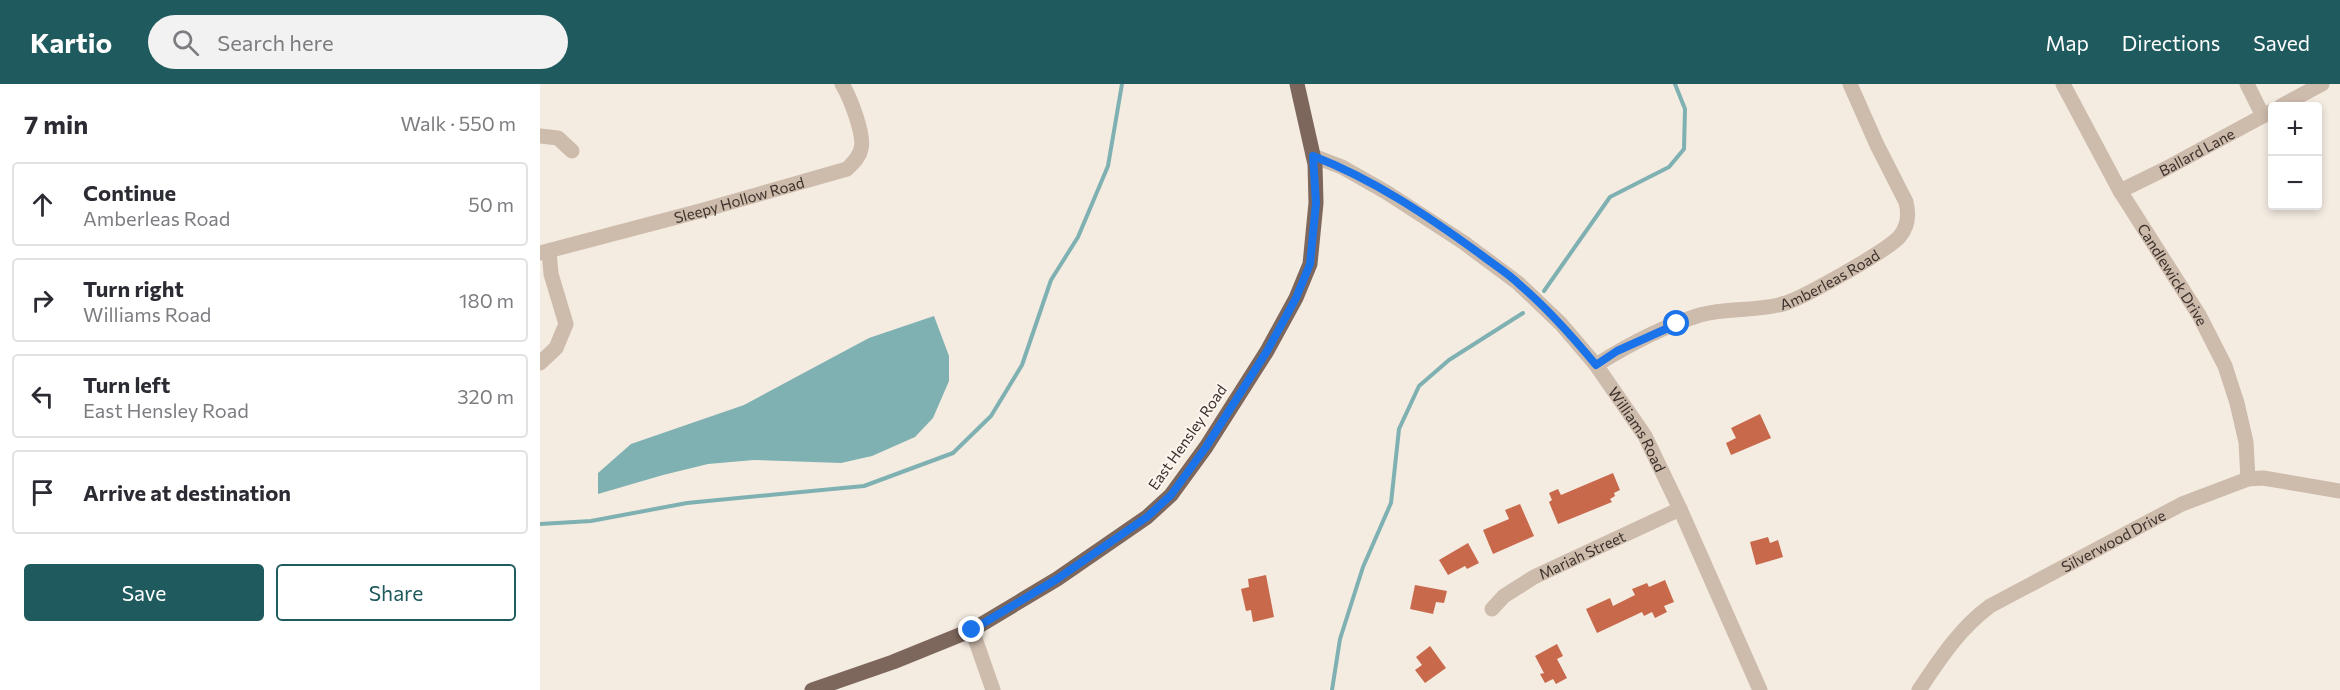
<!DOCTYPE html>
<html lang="en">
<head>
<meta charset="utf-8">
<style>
	body { margin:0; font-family:Commissioner,sans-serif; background:#f2f2f3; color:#2b2b33 }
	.controls { position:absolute; right:18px; top:18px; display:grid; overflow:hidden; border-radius:6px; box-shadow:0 3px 9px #0003 }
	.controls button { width:54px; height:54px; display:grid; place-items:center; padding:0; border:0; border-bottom:2px solid #e1e1e2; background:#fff; color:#2b2b33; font:30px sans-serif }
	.stop { position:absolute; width:18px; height:18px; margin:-14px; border:4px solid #1a73e8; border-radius:50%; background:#fff }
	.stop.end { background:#1a73e8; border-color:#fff; box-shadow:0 2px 6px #0008 }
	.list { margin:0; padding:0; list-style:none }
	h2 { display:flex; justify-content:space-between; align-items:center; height:78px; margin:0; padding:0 24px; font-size:26px }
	h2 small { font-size:20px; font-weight:400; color:#7c7c81 }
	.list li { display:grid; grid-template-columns:39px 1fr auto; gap:18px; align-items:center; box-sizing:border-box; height:84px; margin:0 12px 12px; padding:0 12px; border:2px solid #e1e1e2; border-radius:6px }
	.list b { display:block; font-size:22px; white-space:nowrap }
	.list p { margin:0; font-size:20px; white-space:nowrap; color:#7c7c81 }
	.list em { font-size:20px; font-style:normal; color:#7c7c81 }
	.actions { display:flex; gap:12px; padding:18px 24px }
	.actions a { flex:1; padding:14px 0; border:2px solid #1f5a5e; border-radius:6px; text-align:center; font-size:21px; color:#1f5a5e }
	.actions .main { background:#1f5a5e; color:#fff }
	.icon { flex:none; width:33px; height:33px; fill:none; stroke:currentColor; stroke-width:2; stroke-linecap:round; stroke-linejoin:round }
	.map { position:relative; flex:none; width:1800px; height:606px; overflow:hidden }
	header { display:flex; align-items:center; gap:36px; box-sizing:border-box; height:84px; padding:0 30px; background:#1f5a5e; color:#fff }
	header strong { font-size:28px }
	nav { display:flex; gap:33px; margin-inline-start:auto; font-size:21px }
	.search { width:420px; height:54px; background:#f2f2f3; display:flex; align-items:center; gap:15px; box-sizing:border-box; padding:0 21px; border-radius:33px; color:#7c7c81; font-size:22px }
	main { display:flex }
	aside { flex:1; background:#fff }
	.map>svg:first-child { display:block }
	.water { fill:#7fb0b2 }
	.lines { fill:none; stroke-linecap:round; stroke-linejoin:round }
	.stream { stroke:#7fb0b2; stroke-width:4 }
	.building { fill:#c8694b }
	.minor { stroke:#cdbbac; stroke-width:15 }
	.major { stroke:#7d675c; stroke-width:15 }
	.route { stroke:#1a73e8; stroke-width:8 }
	.labels { text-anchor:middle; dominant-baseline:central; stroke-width:4.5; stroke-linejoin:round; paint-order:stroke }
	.street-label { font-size:15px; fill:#3b302b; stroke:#fbf5ee }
</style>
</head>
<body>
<header>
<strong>Kartio</strong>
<div class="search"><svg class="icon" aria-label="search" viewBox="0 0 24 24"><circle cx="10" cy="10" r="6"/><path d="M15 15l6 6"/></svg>Search here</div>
<nav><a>Map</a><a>Directions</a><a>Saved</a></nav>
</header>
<main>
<aside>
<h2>7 min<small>Walk · 550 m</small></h2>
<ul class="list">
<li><svg class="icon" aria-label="ahead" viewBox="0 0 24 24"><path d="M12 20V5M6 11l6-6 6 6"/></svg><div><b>Continue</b><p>Amberleas Road</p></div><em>50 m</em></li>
<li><svg class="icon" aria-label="right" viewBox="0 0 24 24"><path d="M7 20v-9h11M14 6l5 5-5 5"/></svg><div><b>Turn right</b><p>Williams Road</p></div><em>180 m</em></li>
<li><svg class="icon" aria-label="left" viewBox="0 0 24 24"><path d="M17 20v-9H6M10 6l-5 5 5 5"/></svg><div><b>Turn left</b><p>East Hensley Road</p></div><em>320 m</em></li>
<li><svg class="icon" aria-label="arrive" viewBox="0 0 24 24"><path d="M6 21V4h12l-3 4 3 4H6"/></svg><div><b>Arrive at destination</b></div></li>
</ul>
<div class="actions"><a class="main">Save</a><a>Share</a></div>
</aside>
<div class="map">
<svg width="1800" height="606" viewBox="0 0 1800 606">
	<rect width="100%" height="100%" fill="#f4ebe1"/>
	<!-- water -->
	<path class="water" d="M394 232 409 272V297L393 334 375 353 332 372 301 379 214 376 168 380 123 391 58 410V389L91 360 204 321 329 254Z"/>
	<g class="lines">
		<!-- stream -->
		<g class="stream">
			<path d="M1004 207 1070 113 1129 83 1144 65 1145 25 1135 0"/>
			<path d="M0 440 51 437 147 419 324 402 413 369 451 332 482 281 511 196 538 153 568 82 582 0"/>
			<path d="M792 606 800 555 823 483 851 419 859 345 879 302 909 276 983 229"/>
		</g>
	</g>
	<!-- building -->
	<g class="building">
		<path d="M1220 330 1231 354 1191 371 1186 359 1196 354 1191 344Z"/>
		<path d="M1073 389 1080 406 1074 409 1075 412 1070 415 1072 418 1018 440 1009 418 1012 416 1009 409 1018 405 1021 411Z"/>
		<path d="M980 420 994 452 953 470 943 446 969 435 965 426Z"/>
		<path d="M1228 453 1230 459 1238 456 1243 473 1216 481 1210 458Z"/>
		<path d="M928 459 939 479 927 485 925 482 908 491 899 476Z"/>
		<path d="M726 491 734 533 713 538 711 526 706 527 701 505 709 503 708 495Z"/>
		<path d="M1125 496 1134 518 1124 522 1127 528 1115 534 1112 528 1104 532 1102 528 1057 549 1046 525 1070 514 1073 522 1095 511 1092 505 1107 499 1109 503Z"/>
		<path d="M875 501 907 507 904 519 896 518 893 530 870 525Z"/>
		<path d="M1017 560 1023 572 1017 575 1027 594 1016 600 1013 595 1005 599 1000 590 1004 589 995 572Z"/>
		<path d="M890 562 906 584 885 599 875 586 882 581 876 573Z"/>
	</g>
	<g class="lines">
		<!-- minor -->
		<g class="minor">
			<path id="s1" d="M1523 0 1580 107 1659 231 1685 282 1697 319 1706 358 1708 395"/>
			<path d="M1707 0 1723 32"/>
			<path d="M1741 22 1782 0"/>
			<path d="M0 52 18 54 32 67"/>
			<path id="s2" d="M773 72 802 83 846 108 923 158 978 199 1021 240 1056 281 1105 352 1140 425 1220 606"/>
			<path id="s3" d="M1580 107 1625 85 1732 27"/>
			<path id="s4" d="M0 169 160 127 307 85C313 79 319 74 321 65 325 51 310 13 302 0"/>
			<path d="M0 279 16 264 26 240 11 190 9 167"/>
			<path id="s5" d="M1056 281C1088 261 1124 242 1160 231 1188 223 1218 228 1246 219 1264 213 1349 166 1360 152 1368 142 1369 130 1366 118L1337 61 1310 0"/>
			<path id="s6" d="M952 525 964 512 994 493 1140 425"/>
			<path d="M432 546 453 606"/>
			<path id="s7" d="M1379 606C1400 575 1419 545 1450 522L1642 420 1708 395 1723 394 1800 407"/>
		</g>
		<!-- major -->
		<path class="major" d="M272 606 353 578 432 546 517 495 607 433 631 411 666 363 727 267 756 214 770 180 776 119 775 80 757 0"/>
	</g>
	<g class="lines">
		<!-- route -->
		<path class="route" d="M432 546 517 495 607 433 631 411 666 363 727 267 756 214 770 180 776 119 773 72C833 95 888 132 940 170 953 180 968 189 980 201 1008 225 1032 252 1056 281L1077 267 1137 240"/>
	</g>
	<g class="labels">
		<!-- street labels -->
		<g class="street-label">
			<text stroke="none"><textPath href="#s3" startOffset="86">Ballard Lane</textPath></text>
			<text stroke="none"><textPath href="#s4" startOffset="206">Sleepy Hollow Road</textPath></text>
			<text stroke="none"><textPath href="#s1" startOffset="220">Candlewick Drive</textPath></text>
			<text stroke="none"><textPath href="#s5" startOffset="252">Amberleas Road</textPath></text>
			<text stroke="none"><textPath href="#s2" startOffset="432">Williams Road</textPath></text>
			<text transform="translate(647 353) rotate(-55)">East Hensley Road</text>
			<text stroke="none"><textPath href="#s7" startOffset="250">Silverwood Drive</textPath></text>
			<text stroke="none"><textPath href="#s6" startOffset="106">Mariah Street</textPath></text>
		</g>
	</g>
</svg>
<div class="controls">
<button>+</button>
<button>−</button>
</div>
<div class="stop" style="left:1137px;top:240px"></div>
<div class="stop end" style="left:432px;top:546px"></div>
</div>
</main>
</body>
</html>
